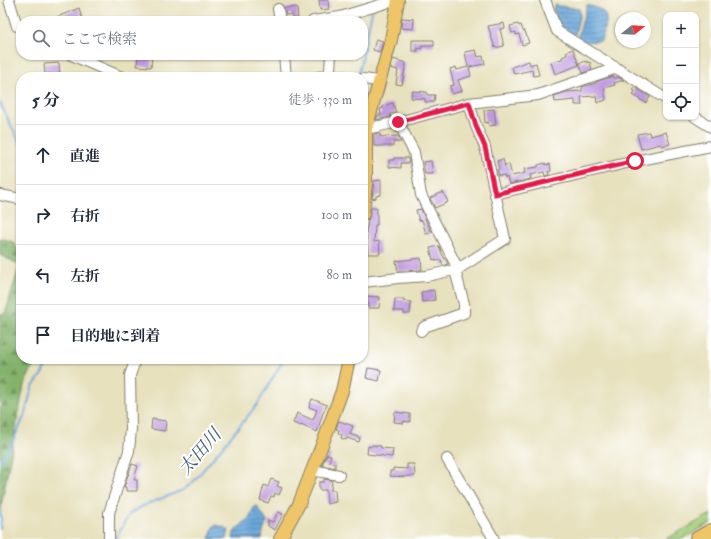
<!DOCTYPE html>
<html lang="ja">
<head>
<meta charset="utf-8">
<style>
	body { margin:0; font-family:"IM FELL Double Pica","Noto Serif JP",serif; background:#f6f6f7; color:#1f2937 }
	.controls { position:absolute; right:12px; top:12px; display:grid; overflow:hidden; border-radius:8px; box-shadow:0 1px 3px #0004 }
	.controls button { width:36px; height:36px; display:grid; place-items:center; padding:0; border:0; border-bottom:1px solid #e0e1e3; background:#fff; color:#1f2937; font:20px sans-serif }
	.compass { position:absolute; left:615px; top:12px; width:36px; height:36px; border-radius:50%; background:#fff; box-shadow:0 1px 3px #0004; rotate:72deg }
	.stop { position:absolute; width:12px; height:12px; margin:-9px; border:3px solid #e11d48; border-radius:50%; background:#fff }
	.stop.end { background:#e11d48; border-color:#fff; box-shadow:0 1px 4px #0008 }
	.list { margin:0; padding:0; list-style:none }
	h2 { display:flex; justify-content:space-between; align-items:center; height:52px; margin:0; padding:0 16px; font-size:17px }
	h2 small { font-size:13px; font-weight:400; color:#747a83 }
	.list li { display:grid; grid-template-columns:26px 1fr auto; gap:12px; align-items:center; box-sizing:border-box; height:60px; padding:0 16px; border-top:1px solid #e0e1e3 }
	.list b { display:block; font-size:15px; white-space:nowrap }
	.list em { font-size:13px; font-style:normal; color:#747a83 }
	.icon { flex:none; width:22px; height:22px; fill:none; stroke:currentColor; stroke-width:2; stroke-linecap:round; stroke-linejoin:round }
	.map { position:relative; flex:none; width:711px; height:539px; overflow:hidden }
	.search { position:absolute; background:#fff; box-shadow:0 1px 3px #0004; left:16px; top:16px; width:352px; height:44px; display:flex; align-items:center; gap:10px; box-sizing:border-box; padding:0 14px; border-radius:16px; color:#747a83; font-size:15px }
	.panel { position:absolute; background:#fff; box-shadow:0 1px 3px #0004; left:16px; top:72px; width:352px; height:292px; border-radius:16px }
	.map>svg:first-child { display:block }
	.green { fill:url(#green-dots); stroke:#60764c }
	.forest { fill:url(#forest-firs); stroke:#506744 }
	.water { fill:url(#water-rules); stroke:#42607a }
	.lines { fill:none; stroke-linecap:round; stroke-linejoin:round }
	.stream { stroke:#68a5d9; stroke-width:2 }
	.building { fill:#c099e1 }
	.minor-casing { stroke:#827e6c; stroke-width:12 }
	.major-casing { stroke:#827e6c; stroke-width:14 }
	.highway-casing { stroke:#827e6c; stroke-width:16 }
	.minor { stroke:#fff; stroke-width:10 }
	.major { stroke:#eec569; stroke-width:12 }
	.highway { stroke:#eec569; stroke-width:14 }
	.route { stroke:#e11d48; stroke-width:5 }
	.labels { text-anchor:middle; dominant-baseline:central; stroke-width:4; stroke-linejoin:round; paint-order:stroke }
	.water-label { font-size:18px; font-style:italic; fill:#42607a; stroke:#fff }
</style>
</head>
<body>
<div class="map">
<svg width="711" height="539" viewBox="0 0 711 539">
	<defs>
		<pattern id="green-dots" width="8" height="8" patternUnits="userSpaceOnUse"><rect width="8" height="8" fill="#a4cf7b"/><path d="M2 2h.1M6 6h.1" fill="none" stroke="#8db16a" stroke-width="1.8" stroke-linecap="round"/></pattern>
		<pattern id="forest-firs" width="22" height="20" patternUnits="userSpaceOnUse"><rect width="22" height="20" fill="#83b26b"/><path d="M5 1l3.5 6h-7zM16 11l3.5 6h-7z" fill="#6a9057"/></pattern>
		<pattern id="water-rules" width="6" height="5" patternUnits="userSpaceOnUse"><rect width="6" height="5" fill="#68a5d9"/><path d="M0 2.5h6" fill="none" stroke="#5586af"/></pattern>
	</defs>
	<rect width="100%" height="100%" fill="#fff"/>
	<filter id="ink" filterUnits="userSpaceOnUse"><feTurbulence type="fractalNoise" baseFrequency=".025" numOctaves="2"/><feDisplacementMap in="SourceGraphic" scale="8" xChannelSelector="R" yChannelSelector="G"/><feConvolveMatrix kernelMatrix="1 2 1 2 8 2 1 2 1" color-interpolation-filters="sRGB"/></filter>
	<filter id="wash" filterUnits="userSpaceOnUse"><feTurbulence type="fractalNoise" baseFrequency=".012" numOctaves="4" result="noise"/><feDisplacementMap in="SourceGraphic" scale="16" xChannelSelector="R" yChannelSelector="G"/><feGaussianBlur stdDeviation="0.9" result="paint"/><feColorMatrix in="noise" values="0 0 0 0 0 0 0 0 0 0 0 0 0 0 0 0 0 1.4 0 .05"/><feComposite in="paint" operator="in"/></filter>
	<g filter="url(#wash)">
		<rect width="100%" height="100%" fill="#e7e1bd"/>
		<!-- green -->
		<path class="green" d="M711 514V523L682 539H666Z"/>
		<!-- forest -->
		<path class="forest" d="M0 238 13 242 21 254V359H37L24 385 0 512V314H5L20 265 0 255Z"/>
		<!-- water -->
		<g class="water">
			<path d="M555 5 579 9 580 14 574 38 560 28 553 9Z"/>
			<path d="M587 5C613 11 607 21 601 41L583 42 577 39Z"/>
			<path d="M256 505 267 521 263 532 262 539H233L234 532 250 517 253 509Z"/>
			<path d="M216 525 223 527 229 530 227 539H209L213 527Z"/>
		</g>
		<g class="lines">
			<!-- stream -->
			<g class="stream">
				<path d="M363 54 372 11"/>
				<path d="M358 77 363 55"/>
				<path d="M0 103 21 145"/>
				<path d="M0 462 13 441 24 417 32 388 42 374 49 359"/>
				<path d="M0 510 1 519 0 528"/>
				<path d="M115 539 130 513 145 505 183 490 194 481 257 405 284 359"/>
			</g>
		</g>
		<g id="blocks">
			<!-- building -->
			<g class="building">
				<path d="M319 0H328L329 9 320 10Z"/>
				<path d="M297 7 298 18H292V14L286 15 284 8Z"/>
				<path d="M79 8 83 21H58L57 17Z"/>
				<path d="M402 18 414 19 413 29 401 28Z"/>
				<path d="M504 23 505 28 500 29 504 46 495 48 488 26Z"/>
				<path d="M518 24 519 26 521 25 523 31H525L529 43 522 45 519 34 516 35V32L512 33 510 26Z"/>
				<path d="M376 39 383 41 380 52 373 50Z"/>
				<path d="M412 40H434V46H422V48L417 49 418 51H412Z"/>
				<path d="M573 49 579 65 555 74 551 62 562 59V57L567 55 566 52Z"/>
				<path d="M476 50 478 57 483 56 485 64 469 67 471 76 458 80 462 91 452 94 450 86 454 85 450 69 456 67 457 70 468 67 465 52Z"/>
				<path d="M138 55H152L151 67 137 66Z"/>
				<path d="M393 59 406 63 402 85 396 84 398 70 391 68Z"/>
				<path d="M529 61 530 65 536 63 539 75 533 76 532 70 514 74 512 67Z"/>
				<path d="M587 61V63L590 62 592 70 583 73 579 63Z"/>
				<path d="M59 63 60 76H53L52 74H45L44 64Z"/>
				<path d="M613 76V78L618 77 624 80 614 83 615 85 604 88 606 100 597 103 596 96 581 97 582 105H575V100L555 102 554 96 566 92 582 91V87L596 83V82Z"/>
				<path d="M635 87 650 97 646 103 633 95 635 91 633 90Z"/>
				<path d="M412 91 427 92V95H435L434 102H425V99L411 98Z"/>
				<path d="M393 103 396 113 390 114 391 117 376 120 378 115H381L380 109 383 108V106Z"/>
				<path d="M494 109 496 125 489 126 488 122 485 123 484 110Z"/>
				<path d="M649 132 650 136 666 132 670 144 662 146 661 144 641 149 637 134Z"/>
				<path d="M379 133 381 137 398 136 401 142H393V146H374V134Z"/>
				<path d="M394 158H408L409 163H401V168L389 167V160H394Z"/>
				<path d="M503 159 505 167V165L509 164 512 176 525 173 524 169 538 167V165L545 163 546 165 550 164 551 171 548 172 549 175 545 176 544 172 530 175 531 179 509 184 507 177 505 178 504 175 499 176 497 170 499 169 497 161Z"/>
				<path d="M431 161 433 174H425L423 162Z"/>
				<path d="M381 180V195L376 196V198L372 199 374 181Z"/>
				<path d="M443 192 448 202 435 208 430 198Z"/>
				<path d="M371 208H377V225H375L374 242 379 241 380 254H368L366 231Z"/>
				<path d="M421 209 429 227 432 232 426 234 422 220 419 221 416 210Z"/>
				<path d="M439 246 442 254 448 264 443 266 441 260 436 261V259L433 260 430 248Z"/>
				<path d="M421 258 422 270 398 271 396 261Z"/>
				<path d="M434 290 435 300 422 302 421 292Z"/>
				<path d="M365 296 380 297 379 308H368V302H364Z"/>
				<path d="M395 299H404L403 301 411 302 410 314H404V311H394Z"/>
				<path d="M368 368 381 370 379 381 366 378Z"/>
				<path d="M312 399 327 405 323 413 317 432 301 425V426L293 423 297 413 313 420 317 410 309 407Z"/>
				<path d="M395 412 410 414V422L404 421V423L394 422Z"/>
				<path d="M152 419 166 421 165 431 151 429Z"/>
				<path d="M339 421 353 426 350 434 360 438 359 442 347 438 346 440 341 438 342 435 338 433 339 430 336 429Z"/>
				<path d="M372 445 381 446V448L393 449 392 457 367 454 368 446 371 447Z"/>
				<path d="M327 454 331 455 329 462 335 463V468L322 465Z"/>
				<path d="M132 464 138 466 134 480H137V491H126V487H124Z"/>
				<path d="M407 464H414L415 476H407V477L390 476V471H393V468L407 469Z"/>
				<path d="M271 479 279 482 277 486 282 488 279 495 275 493 274 497 271 496 268 503 260 500 264 485 268 487Z"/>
				<path d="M324 479 332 480 331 490H335L336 502 327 504 326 490H319V482H324Z"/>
				<path d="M278 512 283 514 275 530 268 526V520L273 522Z"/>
			</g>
		</g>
	</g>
	<g filter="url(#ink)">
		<use href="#blocks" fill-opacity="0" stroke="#827e6c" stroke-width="1"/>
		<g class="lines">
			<!-- minor casing -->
			<g class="minor-casing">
				<g id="minor">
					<path d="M9 0 17 26H21"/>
					<path d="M545 0 557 31 666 99"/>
					<path d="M278 9 280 21"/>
					<path d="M313 21 340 17 396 0"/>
					<path d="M71 55 122 77"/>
					<path d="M284 55 286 77"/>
					<path d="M327 76 348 77"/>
					<path d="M318 77 327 76 330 70 331 55"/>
					<path d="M363 79 379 81"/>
					<path d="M695 117 711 127"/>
					<path d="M398 122 414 152 421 195 458 269"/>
					<path d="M366 129 398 122 469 103 538 95 617 68"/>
					<path d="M495 194 635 161 711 146"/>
					<path d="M0 195 21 199"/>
					<path d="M363 282 398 278 427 276 458 269 505 239 485 147 476 126 469 103"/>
					<path d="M421 331 424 327 464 313V304L455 270"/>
					<path d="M447 459 494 539"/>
					<path d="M312 470 339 475"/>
					<path d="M109 539V513L129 451 131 429 130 375 136 359"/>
				</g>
			</g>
			<!-- major casing -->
			<g class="major-casing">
				<g id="major">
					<path d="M363 214 366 182V129L391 40 398 0"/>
					<path d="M280 539 299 504 327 432 342 391 349 359"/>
				</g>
			</g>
			<!-- highway casing -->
			<g class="highway-casing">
				<path id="highway" d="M697 539 711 531"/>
			</g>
			<!-- minor -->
			<use href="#minor" class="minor"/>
			<!-- major -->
			<use href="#major" class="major"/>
			<!-- highway -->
			<use href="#highway" class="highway"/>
		</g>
	</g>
	<g class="lines" filter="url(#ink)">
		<!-- route -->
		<path class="route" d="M398 122 469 103 476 126 485 147 495 194 635 161"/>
	</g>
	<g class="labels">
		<!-- water labels -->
		<g class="water-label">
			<text transform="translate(200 452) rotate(-49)">太田川</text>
		</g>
	</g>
</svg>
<div class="controls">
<button>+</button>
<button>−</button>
<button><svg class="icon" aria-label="locate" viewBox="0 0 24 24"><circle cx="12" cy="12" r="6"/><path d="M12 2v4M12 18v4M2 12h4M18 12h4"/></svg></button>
</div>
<svg class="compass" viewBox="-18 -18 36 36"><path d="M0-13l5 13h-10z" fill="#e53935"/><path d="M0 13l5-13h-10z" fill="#747a83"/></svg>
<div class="stop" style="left:635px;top:161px"></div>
<div class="stop end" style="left:398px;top:122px"></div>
<div class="search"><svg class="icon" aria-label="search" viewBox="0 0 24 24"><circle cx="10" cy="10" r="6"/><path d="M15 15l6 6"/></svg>ここで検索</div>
<section class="panel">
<h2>5 分<small>徒歩 · 330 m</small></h2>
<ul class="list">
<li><svg class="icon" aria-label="ahead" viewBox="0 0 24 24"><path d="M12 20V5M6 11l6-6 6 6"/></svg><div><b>直進</b></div><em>150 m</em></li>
<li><svg class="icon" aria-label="right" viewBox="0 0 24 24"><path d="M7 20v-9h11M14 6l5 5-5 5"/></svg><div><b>右折</b></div><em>100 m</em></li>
<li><svg class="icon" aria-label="left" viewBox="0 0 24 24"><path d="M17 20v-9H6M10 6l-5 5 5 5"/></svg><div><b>左折</b></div><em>80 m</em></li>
<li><svg class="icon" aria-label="arrive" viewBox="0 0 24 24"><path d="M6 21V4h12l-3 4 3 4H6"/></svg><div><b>目的地に到着</b></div></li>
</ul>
</section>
</div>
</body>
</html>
